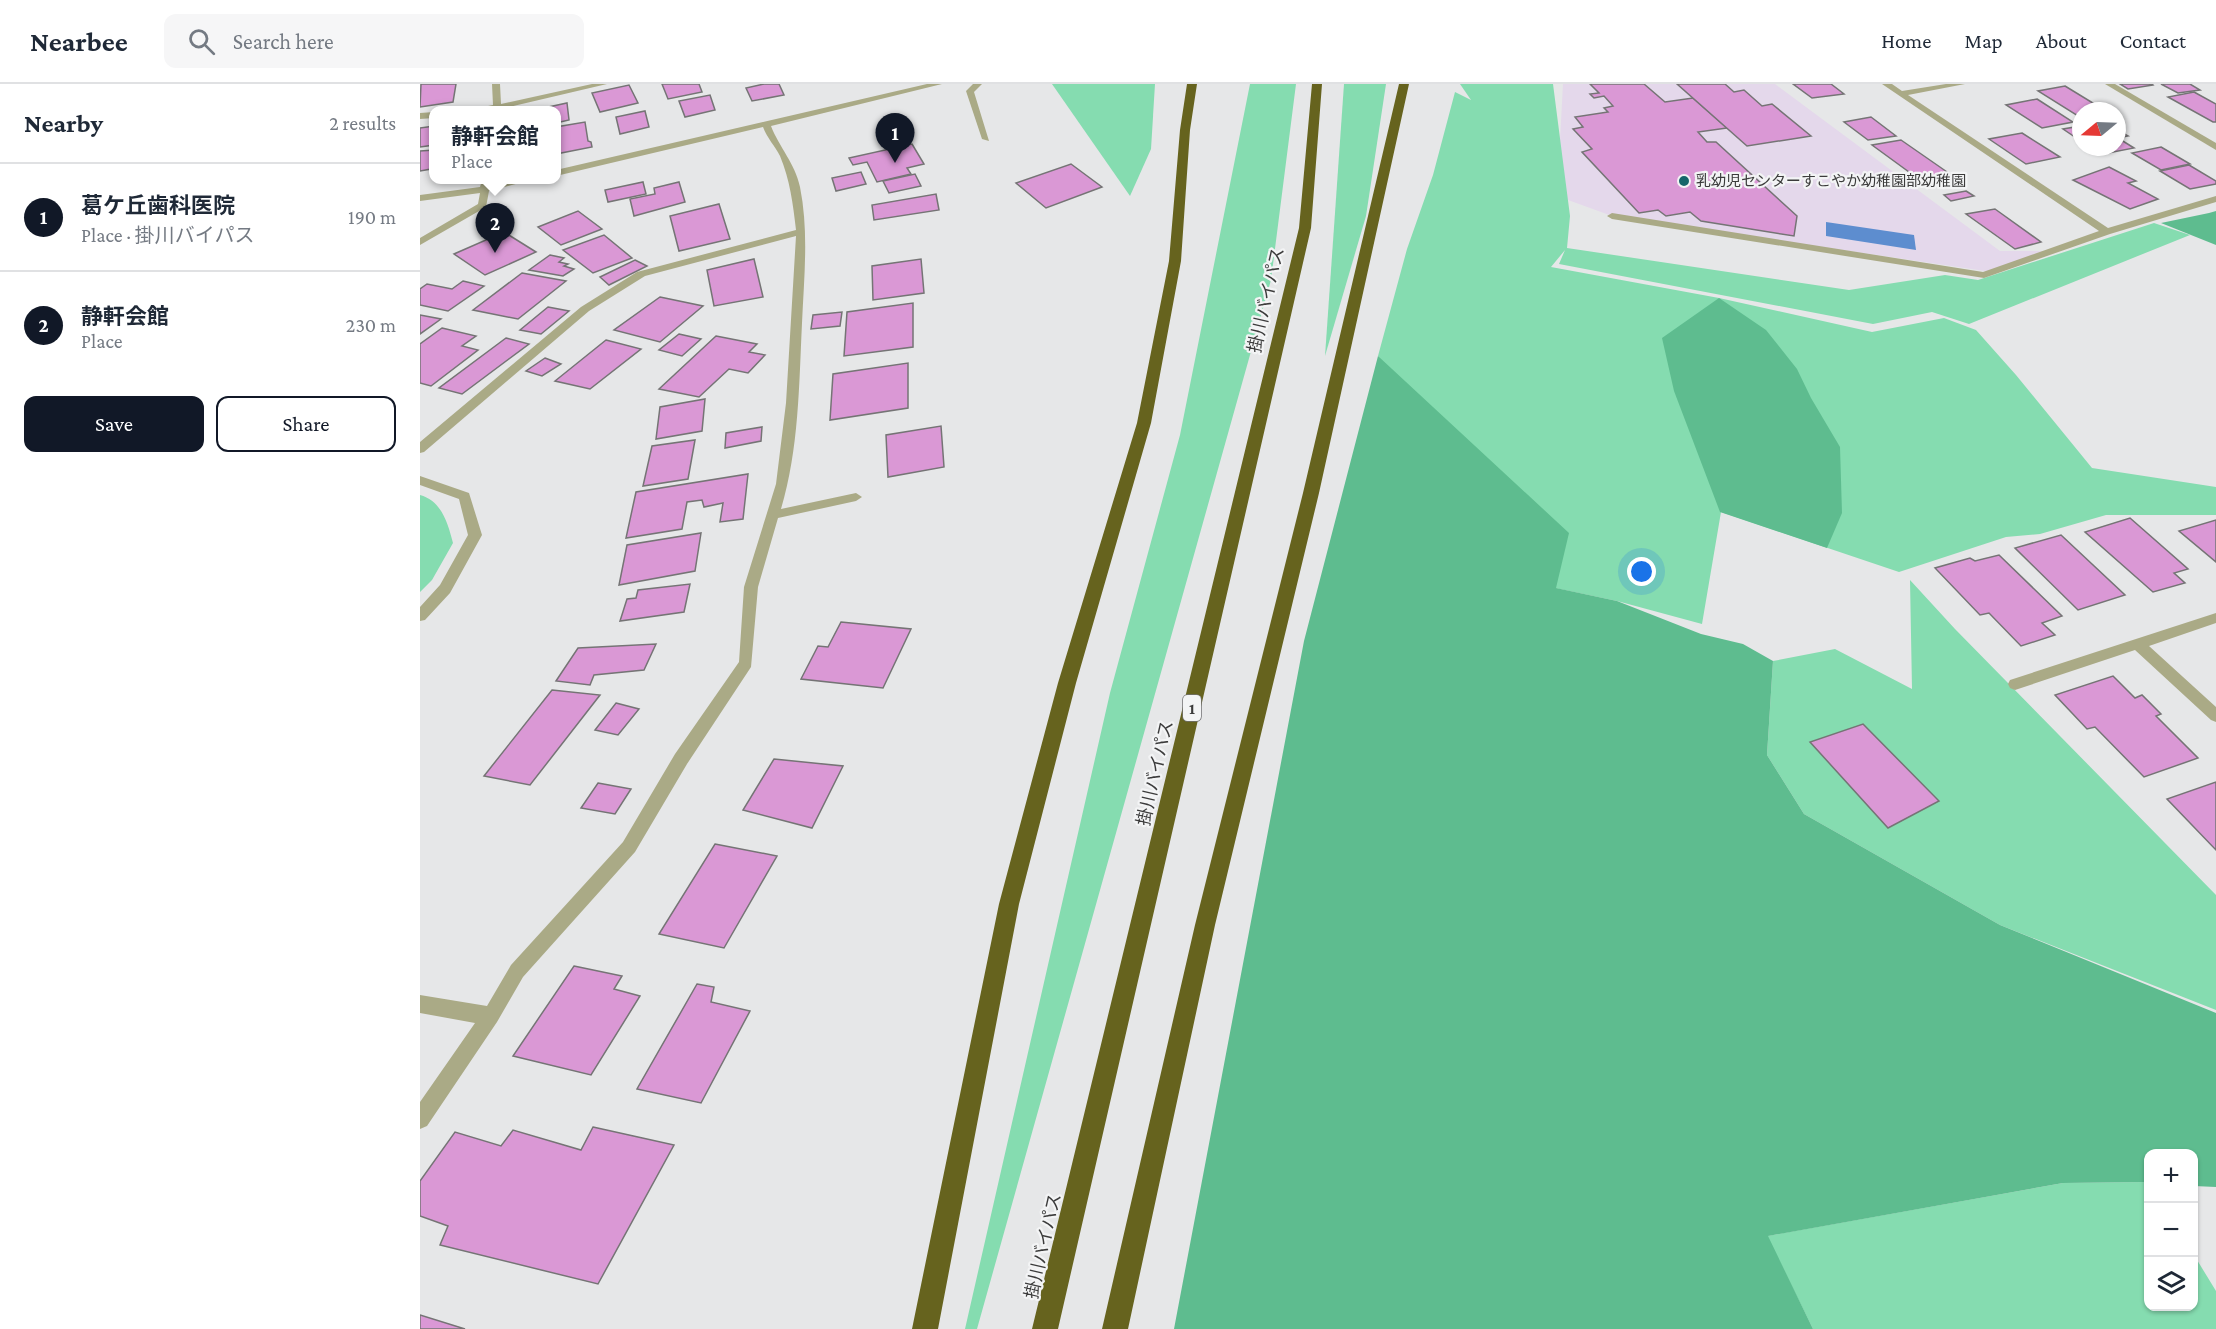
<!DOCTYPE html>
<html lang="en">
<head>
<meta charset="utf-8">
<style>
	body { margin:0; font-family:"Crimson Pro","Noto Sans JP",serif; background:#f6f6f7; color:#1f2937 }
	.controls { position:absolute; right:18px; bottom:18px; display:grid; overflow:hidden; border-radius:12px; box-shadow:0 2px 4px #0004 }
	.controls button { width:54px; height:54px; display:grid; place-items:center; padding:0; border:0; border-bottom:2px solid #e0e1e3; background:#fff; color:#1f2937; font:30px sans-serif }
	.compass { position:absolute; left:1652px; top:18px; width:54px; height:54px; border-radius:50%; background:#fff; box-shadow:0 2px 4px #0004; rotate:251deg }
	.you { position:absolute; left:1222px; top:488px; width:21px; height:21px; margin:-15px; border:4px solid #fff; border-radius:50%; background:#1a73e8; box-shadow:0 0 0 9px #1a73e833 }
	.badge { display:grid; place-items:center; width:39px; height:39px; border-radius:50%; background:#111827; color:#fff; font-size:20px; font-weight:700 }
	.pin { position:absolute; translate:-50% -50px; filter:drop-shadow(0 2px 3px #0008) }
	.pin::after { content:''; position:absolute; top:32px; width:21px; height:18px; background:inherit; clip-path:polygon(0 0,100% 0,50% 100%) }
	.popup { position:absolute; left:9px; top:22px; width:132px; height:78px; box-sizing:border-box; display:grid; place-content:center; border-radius:12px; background:#fff; filter:drop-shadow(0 2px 4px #0005); font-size:20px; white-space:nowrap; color:#747a83 }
	.popup b { font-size:22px; color:#1f2937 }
	.popup::after { content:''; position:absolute; left:50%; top:100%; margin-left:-12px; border:12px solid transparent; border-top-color:#fff }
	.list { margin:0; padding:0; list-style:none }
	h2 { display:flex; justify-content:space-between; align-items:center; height:78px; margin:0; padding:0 24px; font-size:26px }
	h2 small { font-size:20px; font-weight:400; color:#747a83 }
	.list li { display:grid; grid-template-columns:39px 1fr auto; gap:18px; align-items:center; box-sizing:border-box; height:108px; padding:0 24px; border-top:2px solid #e0e1e3 }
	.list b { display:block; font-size:22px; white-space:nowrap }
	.list p { margin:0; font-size:20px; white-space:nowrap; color:#747a83 }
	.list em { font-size:20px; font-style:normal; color:#747a83 }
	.actions { display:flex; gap:12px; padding:18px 24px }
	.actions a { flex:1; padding:14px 0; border:2px solid #111827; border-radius:12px; text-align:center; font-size:21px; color:#111827 }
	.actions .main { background:#111827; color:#fff }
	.icon { flex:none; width:33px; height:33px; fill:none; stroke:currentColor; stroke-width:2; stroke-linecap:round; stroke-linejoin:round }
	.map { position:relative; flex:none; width:1796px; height:1245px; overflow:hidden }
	header { display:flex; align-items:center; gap:36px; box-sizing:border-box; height:84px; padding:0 30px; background:#fff; border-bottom:2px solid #e0e1e3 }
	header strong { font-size:28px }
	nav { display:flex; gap:33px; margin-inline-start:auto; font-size:21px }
	.search { width:420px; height:54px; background:#f6f6f7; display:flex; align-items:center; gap:15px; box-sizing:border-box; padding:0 21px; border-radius:12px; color:#747a83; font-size:22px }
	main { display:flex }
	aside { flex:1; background:#fff }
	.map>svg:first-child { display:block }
	.education { fill:#e4d8eb }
	.green { fill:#85dcb0 }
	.forest { fill:#5ebc8f }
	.water { fill:#5d8dcf }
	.building { fill:#da98d5; stroke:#757475; stroke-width:1.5 }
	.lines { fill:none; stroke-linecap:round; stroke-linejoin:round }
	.minor { fill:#aaaa86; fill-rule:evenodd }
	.highway { fill:#66631e; fill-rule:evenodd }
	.poi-dot { fill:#16656a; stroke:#f3f4f5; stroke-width:2 }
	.labels { text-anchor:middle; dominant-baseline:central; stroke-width:4.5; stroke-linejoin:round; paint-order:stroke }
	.far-poi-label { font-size:15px; fill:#3b3b3b; stroke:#f3f4f5; text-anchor:start }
	.shield { fill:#f3f4f5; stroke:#727273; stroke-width:1.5 }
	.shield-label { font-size:16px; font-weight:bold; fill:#3b3b3b }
	.street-label { font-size:18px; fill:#3b3b3b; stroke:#f3f4f5 }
</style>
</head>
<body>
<header>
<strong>Nearbee</strong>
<div class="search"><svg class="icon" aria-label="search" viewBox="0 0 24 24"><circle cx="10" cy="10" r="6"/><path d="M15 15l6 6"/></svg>Search here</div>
<nav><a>Home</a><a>Map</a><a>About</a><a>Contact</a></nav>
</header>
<main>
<aside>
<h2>Nearby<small>2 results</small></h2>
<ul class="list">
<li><span class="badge">1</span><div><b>葛ケ丘歯科医院</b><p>Place · 掛川バイパス</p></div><em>190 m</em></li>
<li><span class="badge">2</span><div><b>静軒会館</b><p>Place</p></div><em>230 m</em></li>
</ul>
<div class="actions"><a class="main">Save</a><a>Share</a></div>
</aside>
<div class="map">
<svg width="1796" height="1245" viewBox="0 0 1796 1245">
	<rect width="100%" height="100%" fill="#e6e7e8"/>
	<!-- education -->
	<path class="education" d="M1143 0H1355L1580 167H1633L1572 188 1192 132 1137 112Z"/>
	<!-- green -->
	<g class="green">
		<path d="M632 0H735L731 65 710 112Z"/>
		<path d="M830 0H876L851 196 557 1245H545L690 609 760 351Z"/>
		<path d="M924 0H966L946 132 905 272Z"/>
		<path d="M1040 0H1133L1150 132 1147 164 1429 206 1525 191 1558 196 1734 139 1770 151 1549 240 1512 228 1453 240 1139 180 1145 166 1131 183 1299 214 1452 248 1524 234 1556 246 1596 291 1672 384 1796 403V431H1686L1620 450 1586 453 1479 488 1301 428 1282 540 1197 517 1135 504 958 272 987 165 1013 91 1035 8 1051 16Z"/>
		<path d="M0 411C22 417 28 440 33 459L12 496 0 508Z"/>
		<path d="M1490 496 1535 545 1796 811V926L1580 841 1384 730 1347 671 1353 577 1415 565 1492 605Z"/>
		<path d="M1728 1098V1222H1774V1171L1796 1207V1245H1393L1347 1152 1643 1099Z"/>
	</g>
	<!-- forest -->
	<g class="forest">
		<path d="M1796 127V161L1741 139 1789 129Z"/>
		<path d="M1299 214 1346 246 1377 285 1391 314 1420 363 1422 429 1407 464 1300 428 1254 307 1242 254Z"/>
		<path d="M958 272 1149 449 1136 504 1197 517 1281 550 1323 560 1353 577 1347 671 1384 730 1580 841 1796 929V1103L1774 1102V1070H1728V1098L1643 1099 1348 1152 1393 1245H754L884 557Z"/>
	</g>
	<!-- water -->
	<path class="water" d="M1406 138 1494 151 1496 166 1406 152Z"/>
	<!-- building -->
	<g class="building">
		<path d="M1 0H36L33 18 0 23Z"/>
		<path d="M242 0H279L282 8 248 15Z"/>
		<path d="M344 0H359L364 11 332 17 326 4Z"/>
		<path d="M1170 0H1224L1245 18 1273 14 1307 44 1278 48 1287 58H1296L1377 132 1374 152 1281 137 1270 128 1246 132 1238 126 1219 129 1162 68 1172 65 1153 45 1163 43 1155 33 1188 28 1184 24 1193 22 1184 12 1174 14 1170 10 1179 9Z"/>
		<path d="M1257 0H1305L1314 8 1324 6 1342 22 1352 20 1391 52 1327 62Z"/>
		<path d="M1373 0H1411L1424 10 1392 14Z"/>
		<path d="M1700 0H1732L1733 1 1708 5Z"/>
		<path d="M1741 0H1770L1780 6 1758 9Z"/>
		<path d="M209 1 218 19 180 28 172 9Z"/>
		<path d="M1645 2 1686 27H1661V31L1658 32 1618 7Z"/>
		<path d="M1774 8 1796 20V38H1793L1748 13Z"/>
		<path d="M290 11 295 26 265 33 259 17Z"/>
		<path d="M1617 15 1653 38 1622 44 1586 21Z"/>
		<path d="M147 19 149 36 136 39V27H110Z"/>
		<path d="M225 27 229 43 200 50 196 33Z"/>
		<path d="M1451 33 1476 52 1448 56 1424 38Z"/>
		<path d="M165 38 168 57 171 58 172 63 136 70V43Z"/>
		<path d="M14 42V61L0 63V44Z"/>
		<path d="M1661 42V57L1643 45Z"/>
		<path d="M1697 46 1708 52 1698 54 1714 64 1683 70 1671 63H1697Z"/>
		<path d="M1602 49 1640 73 1606 80 1569 55Z"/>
		<path d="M1481 56 1530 90 1500 96 1452 61Z"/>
		<path d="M492 60 504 80 487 84 491 90 457 98 447 78 433 81 429 74Z"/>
		<path d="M1741 63 1770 80 1741 86 1712 69Z"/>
		<path d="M14 66V80L11 85 0 87V67Z"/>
		<path d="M651 80 682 103 626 124 596 99Z"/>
		<path d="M1769 81 1796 97V100L1770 105 1740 87Z"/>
		<path d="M1689 83 1716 97 1708 99 1738 115 1710 125 1653 96Z"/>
		<path d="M441 88 446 100 416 107 412 94Z"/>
		<path d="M495 90 501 102 469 109 463 97Z"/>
		<path d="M223 98 226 110 188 118 185 106Z"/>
		<path d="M259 98 265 118 214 132 210 115 235 110 234 104Z"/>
		<path d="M1546 107 1554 112 1531 117 1524 111Z"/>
		<path d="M516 110 519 126 454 136 452 121Z"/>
		<path d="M299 120 310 155 259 167 250 132Z"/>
		<path d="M1575 125 1621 158 1595 165 1546 130Z"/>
		<path d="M158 127 182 145 141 161 118 143Z"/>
		<path d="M84 148 116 168 65 191 34 170Z"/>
		<path d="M184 151 212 174 173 189 143 166Z"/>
		<path d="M130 171 144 174 139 178 148 180 144 182 154 185 143 192 109 186Z"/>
		<path d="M334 175 343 213 294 222 287 186Z"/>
		<path d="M501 175 504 209 453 216 452 182Z"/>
		<path d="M215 176 227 182 189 201 180 193Z"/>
		<path d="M102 189 146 197 98 235 53 226Z"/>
		<path d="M43 197 64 202 28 227 0 221V205L7 200 32 205Z"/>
		<path d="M240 213 283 222 240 258 194 246Z"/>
		<path d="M493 219V263L424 272 427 228Z"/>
		<path d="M128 223 149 227 121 250 100 246Z"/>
		<path d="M422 228 420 242 391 245 393 231Z"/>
		<path d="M0 231 21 235 0 250Z"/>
		<path d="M22 244 56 252 42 262 58 266 11 302 0 299V260Z"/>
		<path d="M259 250 281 255 262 272 239 266Z"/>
		<path d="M296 252 337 260 329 268 345 271 328 289 309 285 279 313 239 305Z"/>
		<path d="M86 254 109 260 42 310 19 304Z"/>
		<path d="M186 256 221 265 170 305 135 297Z"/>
		<path d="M125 274 141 280 122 292 106 287Z"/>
		<path d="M488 279V324L410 336 413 290Z"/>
		<path d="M285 315 282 347 236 355 240 323Z"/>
		<path d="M521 342 524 383 468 393 466 351Z"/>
		<path d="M342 343 341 357 305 364 306 349Z"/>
		<path d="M275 356 268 395 223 402 232 362Z"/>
		<path d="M328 390 323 435 300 438 303 419 284 423 282 416 267 418 262 445 206 454 216 408Z"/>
		<path d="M1710 434 1768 485 1754 489 1765 499 1733 508 1665 448Z"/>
		<path d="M1796 436V478L1759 447Z"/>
		<path d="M281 449 275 487 199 501 207 461Z"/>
		<path d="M1641 451 1705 511 1658 526 1595 464Z"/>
		<path d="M1579 471 1642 532 1622 539 1635 551 1601 562 1569 529 1560 531 1515 484 1550 474 1555 477Z"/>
		<path d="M270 500 264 528 200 537 207 515 216 514 218 506Z"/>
		<path d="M421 538 491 545 463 604 381 595 398 562 408 563Z"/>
		<path d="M236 560 224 586 174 591 170 601 136 597 158 564Z"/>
		<path d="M1693 592 1715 614 1722 611 1741 630 1736 632 1778 674 1724 693 1675 643 1667 645 1635 611Z"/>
		<path d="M132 606 180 611 110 701 64 692Z"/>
		<path d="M196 619 219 625 198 651 175 646Z"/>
		<path d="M1443 640 1519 717 1468 744 1390 658Z"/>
		<path d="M354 675 423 682 392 744 323 726Z"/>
		<path d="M1796 698V766L1747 715Z"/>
		<path d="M178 699 211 705 195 730 161 724Z"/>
		<path d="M295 760 357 772 304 864 239 850Z"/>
		<path d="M154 882 202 892 194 905 220 912 171 991 93 972Z"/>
		<path d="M277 900 294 903 291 918 330 927 281 1019 217 1005Z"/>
		<path d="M173 1043 254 1061 178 1200 20 1161 28 1142 0 1132V1097L35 1048 81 1062 93 1046 161 1066Z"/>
		<path d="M0 1231 45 1245H0Z"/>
	</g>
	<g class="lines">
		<!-- minor -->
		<g class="minor">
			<path d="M72 0H80L81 20 172 0H187L81 25V27H43L73 21Z"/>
			<path d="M507 0H522L351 42C359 63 375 79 380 103 389 148 384 194 382 239 379 301 379 365 361 425L436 409 442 413 436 417 358 434 338 503 331 583 267 680 215 768 103 893 77 938 7 1042 0 1045V1018L55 939 0 929V911L67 922 91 881 203 758 255 670 319 578 324 503 356 400 366 319 376 152 225 192 169 227 4 368 0 369V358L161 223 217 188 376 146C373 120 370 96 360 72 355 62 347 54 343 43L136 92V86Z"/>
			<path d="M553 0H562L554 8 569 57 562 55 546 7Z"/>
			<path d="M1462 0H1472L1482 7 1526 0H1545L1488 11 1688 144 1796 112V118L1690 150 1564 194 1192 135 1187 132 1192 129 1563 188 1679 147Z"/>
			<path d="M1685 0H1695L1796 59V66Z"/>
			<path d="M14 28V34L0 35V29Z"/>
			<path d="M62 96H70V101L96 96H111L69 107 66 123 0 161V154L58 120 60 109 0 117V111L60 103Z"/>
			<path d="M0 392 49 409 62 451 30 509 5 536 0 537V523L20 501 48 451 39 415 0 401Z"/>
			<path d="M1796 529V539L1729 562 1796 623V638L1791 636 1715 566 1595 606 1590 604 1588 600 1590 596Z"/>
		</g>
		<!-- highway -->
		<g class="highway">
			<path d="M767 0H777L770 46 761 177 731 339 656 599 599 820 518 1245H492L579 820 638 599 717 339 749 177 760 46Z"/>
			<path d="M892 0H902L891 144 638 1245H612L879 144Z"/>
			<path d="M979 0H989L899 409 795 841 708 1245H682L775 841 883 409Z"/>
		</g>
	</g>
	<!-- markers -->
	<circle class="poi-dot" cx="1264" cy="97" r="6"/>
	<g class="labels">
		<!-- far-poi labels -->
		<g class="far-poi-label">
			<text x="1276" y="97">乳幼児センターすこやか幼稚園部幼稚園</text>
		</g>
		<!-- shield labels -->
		<rect class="shield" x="763" y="611" width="18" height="26" rx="4.5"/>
		<g class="shield-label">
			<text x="772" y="624">1</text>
		</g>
		<!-- street labels -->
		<g class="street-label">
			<text transform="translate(846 216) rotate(-77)">掛川バイパス</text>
			<text transform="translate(735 689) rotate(-77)">掛川バイパス</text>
			<text transform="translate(623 1162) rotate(-77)">掛川バイパス</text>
		</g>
	</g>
</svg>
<div class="controls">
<button>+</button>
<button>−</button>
<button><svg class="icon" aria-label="layers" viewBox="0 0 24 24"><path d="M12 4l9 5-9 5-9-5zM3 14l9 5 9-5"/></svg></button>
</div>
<svg class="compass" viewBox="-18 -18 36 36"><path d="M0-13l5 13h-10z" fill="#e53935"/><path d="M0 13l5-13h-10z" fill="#747a83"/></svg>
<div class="you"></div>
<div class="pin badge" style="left:475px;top:79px">1</div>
<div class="pin badge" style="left:75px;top:169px">2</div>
<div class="popup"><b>静軒会館</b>Place</div>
</div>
</main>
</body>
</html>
